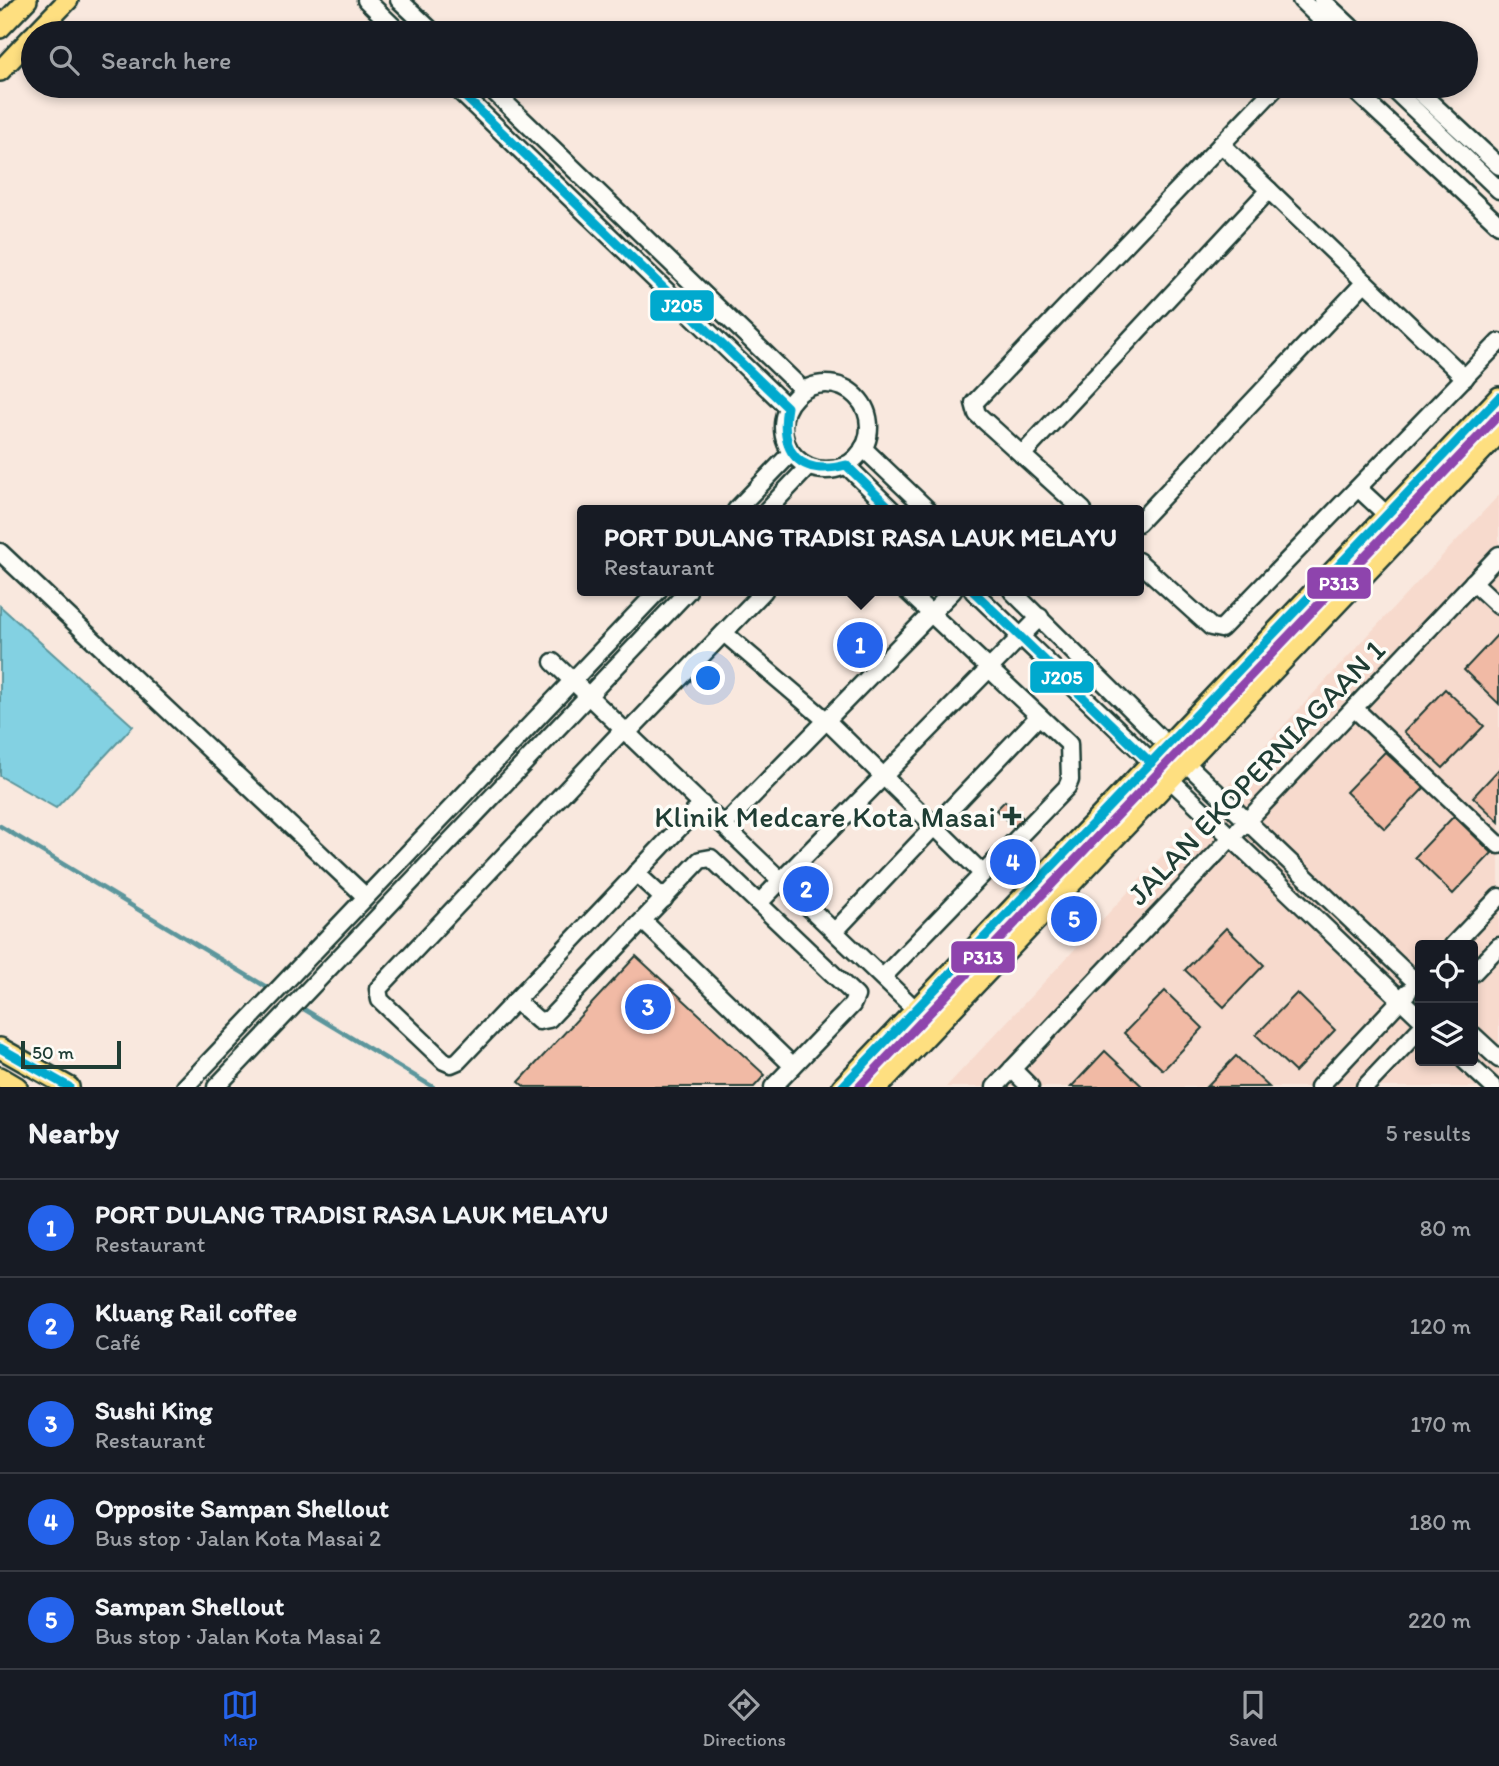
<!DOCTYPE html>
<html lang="en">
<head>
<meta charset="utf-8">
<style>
	body { margin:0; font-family:Itim,sans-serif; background:#20242c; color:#f1f3f6 }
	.controls { position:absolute; right:21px; bottom:21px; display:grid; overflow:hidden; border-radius:7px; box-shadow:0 4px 10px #0003 }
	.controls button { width:63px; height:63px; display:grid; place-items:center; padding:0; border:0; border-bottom:2px solid #363941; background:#171b24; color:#f1f3f6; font:35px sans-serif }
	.scale { position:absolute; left:21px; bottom:18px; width:100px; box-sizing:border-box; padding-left:7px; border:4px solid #1f3d34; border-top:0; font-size:19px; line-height:24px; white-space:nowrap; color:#1f3d34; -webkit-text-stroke:5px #fdfcf7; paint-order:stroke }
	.you { position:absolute; left:709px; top:679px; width:24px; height:24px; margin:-18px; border:5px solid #fff; border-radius:50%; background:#1a73e8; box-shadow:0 0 0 10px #1a73e833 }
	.badge { display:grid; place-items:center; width:46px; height:46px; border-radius:50%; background:#2563eb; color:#fff; font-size:23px; font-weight:700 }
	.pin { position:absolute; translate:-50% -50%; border:4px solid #fff; box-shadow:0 2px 7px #0006 }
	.popup { position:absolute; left:577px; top:505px; width:567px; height:91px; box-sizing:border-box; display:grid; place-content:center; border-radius:7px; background:#171b24; filter:drop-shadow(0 2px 5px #0005); font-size:23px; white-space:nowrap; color:#9ea1a6 }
	.popup b { font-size:26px; color:#f1f3f6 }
	.popup::after { content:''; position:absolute; left:50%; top:100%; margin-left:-14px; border:14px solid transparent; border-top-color:#171b24 }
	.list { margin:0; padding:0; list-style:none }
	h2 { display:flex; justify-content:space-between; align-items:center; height:91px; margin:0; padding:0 28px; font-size:30px }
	h2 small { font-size:23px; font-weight:400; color:#9ea1a6 }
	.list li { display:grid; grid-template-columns:46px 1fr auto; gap:21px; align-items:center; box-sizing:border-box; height:98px; padding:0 28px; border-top:2px solid #363941 }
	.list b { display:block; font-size:26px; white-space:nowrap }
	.list p { margin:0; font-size:23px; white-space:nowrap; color:#9ea1a6 }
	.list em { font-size:23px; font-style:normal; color:#9ea1a6 }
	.icon { flex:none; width:38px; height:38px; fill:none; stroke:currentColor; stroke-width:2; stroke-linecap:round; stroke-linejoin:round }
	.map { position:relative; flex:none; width:1499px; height:1087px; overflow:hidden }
	.search { position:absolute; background:#171b24; box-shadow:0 4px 10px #0003; left:21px; right:21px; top:21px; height:77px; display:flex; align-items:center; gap:18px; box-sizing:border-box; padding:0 24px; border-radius:38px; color:#9ea1a6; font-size:26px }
	.sheet { height:581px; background:#171b24 }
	nav { display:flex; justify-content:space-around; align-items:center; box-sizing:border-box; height:98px; border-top:2px solid #363941; background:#171b24; font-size:19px; color:#9ea1a6 }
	nav a { display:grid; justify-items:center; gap:4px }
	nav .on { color:#2563eb }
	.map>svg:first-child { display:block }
	.built { fill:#f7dacd; fill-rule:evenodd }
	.water { fill:#83d1e2; stroke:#5b969c; stroke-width:2 }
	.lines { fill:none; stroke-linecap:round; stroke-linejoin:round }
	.stream { stroke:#5b969c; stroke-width:4.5 }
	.building { fill:#f1baa5; stroke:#1f3d34; stroke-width:2 }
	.minor-casing { stroke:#1f3d34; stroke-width:21 }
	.major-casing { stroke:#1f3d34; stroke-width:24 }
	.minor { stroke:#fdfcf7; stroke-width:16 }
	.major { stroke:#fedf80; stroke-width:19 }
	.bus-1-casing { stroke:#fdfcf7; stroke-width:14 }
	.bus-2-casing { stroke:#fdfcf7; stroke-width:14 }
	.bus-1 { stroke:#00a9ce; stroke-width:9 }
	.bus-2 { stroke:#8e44ad; stroke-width:9 }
	.poi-dot { fill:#1f3d34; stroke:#fdfcf7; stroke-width:2.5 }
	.labels { text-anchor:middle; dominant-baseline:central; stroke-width:7; stroke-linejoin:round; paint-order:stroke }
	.street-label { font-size:30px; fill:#1f3d34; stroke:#fdfcf7 }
	.poi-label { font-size:30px; fill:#1f3d34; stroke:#fdfcf7; text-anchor:end }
	.line-badge { stroke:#fdfcf7; stroke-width:2.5 }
	.badge-label { font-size:19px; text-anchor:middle; font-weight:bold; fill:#fff }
</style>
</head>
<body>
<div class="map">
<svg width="1499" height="1087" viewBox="0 0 1499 1087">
	<rect width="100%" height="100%" fill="#f9e8de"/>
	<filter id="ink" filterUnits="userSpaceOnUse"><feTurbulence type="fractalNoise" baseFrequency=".0143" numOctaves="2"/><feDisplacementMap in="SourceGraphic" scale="14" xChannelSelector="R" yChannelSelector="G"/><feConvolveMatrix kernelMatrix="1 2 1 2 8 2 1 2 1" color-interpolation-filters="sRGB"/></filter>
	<g filter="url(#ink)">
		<!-- built -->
		<path class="built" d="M1499 495V1087H946ZM1420 945H1473V1061H1420Z"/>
		<!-- water -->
		<path class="water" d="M0 606 133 726 56 808 0 776Z"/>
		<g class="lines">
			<!-- stream -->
			<g class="stream">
				<path d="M0 826 268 988"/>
				<path d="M302 1008 433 1087"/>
			</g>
		</g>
		<!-- building -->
		<g class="building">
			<path d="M1499 633V704L1464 670Z"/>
			<path d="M1445 689 1484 726 1443 768 1404 732Z"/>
			<path d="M1385 752 1424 788 1385 829 1346 792Z"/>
			<path d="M1499 769V822L1473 797Z"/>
			<path d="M1005 801 1023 818 1014 827 996 810Z"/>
			<path d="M1454 816 1492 853 1453 894 1415 857Z"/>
			<path d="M1226 928 1264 965 1224 1007 1185 970Z"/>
			<path d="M636 956 765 1075 754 1087H525L519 1082Z"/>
			<path d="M1165 991 1203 1028 1163 1070 1124 1033Z"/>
			<path d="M1297 993 1335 1030 1295 1072 1256 1035Z"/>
			<path d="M1105 1051 1143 1087H1071Z"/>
			<path d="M1236 1056 1269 1087H1206Z"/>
		</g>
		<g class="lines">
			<!-- minor casing -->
			<g class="minor-casing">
				<g id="minor">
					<path d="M366 0 400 33"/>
					<path d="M399 0 434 33"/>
					<path d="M1301 0 1335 33"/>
					<path d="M1322 0 1357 33"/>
					<path d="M454 86 787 407"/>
					<path d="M488 86 803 390"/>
					<path d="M1350 86 1499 225"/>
					<path d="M1390 86 1499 190"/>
					<path d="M1413 86 1499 166"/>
					<path d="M1221 144 1465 378"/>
					<circle cx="826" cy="427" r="43"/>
					<path d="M863 448 928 510"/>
					<path d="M1022 455 1269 190"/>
					<path d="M846 465 892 510"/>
					<path d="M1358 488 1387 515"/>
					<path d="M736 510 791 453"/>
					<path d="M767 510 808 467"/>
					<path d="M1083 510 977 414 974 403 1277 86"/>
					<path d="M1138 523 1365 282"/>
					<path d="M0 552 365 896"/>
					<path d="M1138 561 1211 627 1221 629 1499 342"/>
					<path d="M1473 582 1499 606"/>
					<path d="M973 591 1420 1018"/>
					<path d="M1012 591 1168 746 1420 986"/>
					<path d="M724 633 827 721 982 873"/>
					<path d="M553 662 916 1010"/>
					<path d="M1355 709 1499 845"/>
					<path d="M623 730 378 989 380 1000 444 1061 451 1064 458 1061 702 804"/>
					<path d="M627 733 764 591"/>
					<path d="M724 825 953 591"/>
					<path d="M636 873 664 899"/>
					<path d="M759 903 1040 617"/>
					<path d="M643 921 793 1066"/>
					<path d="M835 931 1039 716"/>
					<path d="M1453 945 1499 897"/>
					<path d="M1473 973 1499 946"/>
					<path d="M883 977 1067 787 1070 780 1069 744 907 591"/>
					<path d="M516 1001 539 1021 549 1019 700 860 711 858 856 996 852 1005 773 1087"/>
					<path d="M1473 1035 1499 1059"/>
					<path d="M1465 1061 1493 1087"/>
					<path d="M1012 1069 1030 1087"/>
					<path d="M185 1087 658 591"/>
					<path d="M216 1087 688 591"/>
					<path d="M995 1087 1499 555"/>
					<path d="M1319 1087 1408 992"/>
					<path d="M1365 1087 1420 1029"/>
				</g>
			</g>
			<!-- major casing -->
			<g class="major-casing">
				<g id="major">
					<path d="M0 28 27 0"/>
					<path d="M36 33 68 0"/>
					<path d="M0 71 33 36"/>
					<path d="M0 1048 69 1087"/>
					<path d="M0 1077 17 1087"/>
					<path d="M842 1087 1499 397"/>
					<path d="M878 1087 1499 433"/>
				</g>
			</g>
			<!-- minor -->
			<use href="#minor" class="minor"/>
			<!-- major -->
			<use href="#major" class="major"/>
			<!-- bus-1 casing -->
			<g class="bus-1-casing">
				<g id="bus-1">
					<path d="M454 86 787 407C779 452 799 477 846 465L892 510"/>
					<path d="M973 591 1151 763"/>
					<path d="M0 1048 69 1087"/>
					<path d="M842 1087 1499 397"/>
				</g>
			</g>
			<!-- bus-2 casing -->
			<g class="bus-2-casing">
				<path id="bus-2" d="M859 1087 1499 415"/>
			</g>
			<!-- bus-1 -->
			<use href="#bus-1" class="bus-1"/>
			<!-- bus-2 -->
			<use href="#bus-2" class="bus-2"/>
		</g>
	</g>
	<!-- markers -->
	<path class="poi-dot" d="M1008.5 805.5h7v7h7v7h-7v7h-7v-7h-7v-7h7z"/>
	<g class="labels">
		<!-- street labels -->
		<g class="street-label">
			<text transform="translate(1256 772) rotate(-46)">JALAN EKOPERNIAGAAN 1</text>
		</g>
		<!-- poi labels -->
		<g class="poi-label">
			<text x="996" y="816">Klinik Medcare Kota Masai</text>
		</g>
	</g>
	<g class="line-badge">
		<rect x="649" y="289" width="66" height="33" rx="7" fill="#00a9ce"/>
		<rect x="1306" y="566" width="66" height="34" rx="7" fill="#8e44ad"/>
		<rect x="1029" y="660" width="66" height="34" rx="7" fill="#00a9ce"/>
		<rect x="950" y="940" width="66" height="34" rx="7" fill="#8e44ad"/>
	</g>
	<g class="badge-label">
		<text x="682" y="312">J205</text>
		<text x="1339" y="590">P313</text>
		<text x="1062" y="684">J205</text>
		<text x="983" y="964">P313</text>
	</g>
</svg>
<div class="controls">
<button><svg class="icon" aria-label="locate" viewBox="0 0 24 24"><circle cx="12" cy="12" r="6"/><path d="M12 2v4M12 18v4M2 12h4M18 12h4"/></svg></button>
<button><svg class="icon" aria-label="layers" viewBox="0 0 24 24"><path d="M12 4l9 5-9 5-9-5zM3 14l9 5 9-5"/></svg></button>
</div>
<div class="scale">50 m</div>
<div class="you"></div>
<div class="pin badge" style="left:860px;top:645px">1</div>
<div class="popup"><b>PORT DULANG TRADISI RASA LAUK MELAYU</b>Restaurant</div>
<div class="pin badge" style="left:806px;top:889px">2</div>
<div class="pin badge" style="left:648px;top:1007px">3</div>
<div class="pin badge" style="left:1013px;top:862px">4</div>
<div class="pin badge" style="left:1074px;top:919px">5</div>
<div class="search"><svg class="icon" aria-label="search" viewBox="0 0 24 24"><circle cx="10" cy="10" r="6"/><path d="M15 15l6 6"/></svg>Search here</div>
</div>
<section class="sheet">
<h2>Nearby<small>5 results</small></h2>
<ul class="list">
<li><span class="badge">1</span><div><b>PORT DULANG TRADISI RASA LAUK MELAYU</b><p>Restaurant</p></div><em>80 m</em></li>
<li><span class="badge">2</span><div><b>Kluang Rail coffee</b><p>Café</p></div><em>120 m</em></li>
<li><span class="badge">3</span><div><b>Sushi King</b><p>Restaurant</p></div><em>170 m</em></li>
<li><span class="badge">4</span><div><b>Opposite Sampan Shellout</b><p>Bus stop · Jalan Kota Masai 2</p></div><em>180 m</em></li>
<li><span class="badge">5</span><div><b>Sampan Shellout</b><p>Bus stop · Jalan Kota Masai 2</p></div><em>220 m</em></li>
</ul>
</section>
<nav>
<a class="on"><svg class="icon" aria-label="map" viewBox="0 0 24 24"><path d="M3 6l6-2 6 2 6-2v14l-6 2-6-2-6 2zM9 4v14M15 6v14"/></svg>Map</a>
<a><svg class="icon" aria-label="directions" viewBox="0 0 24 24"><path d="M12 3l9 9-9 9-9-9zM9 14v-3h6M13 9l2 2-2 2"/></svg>Directions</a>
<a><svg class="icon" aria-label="saved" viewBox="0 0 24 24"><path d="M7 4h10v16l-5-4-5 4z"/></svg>Saved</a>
</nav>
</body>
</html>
